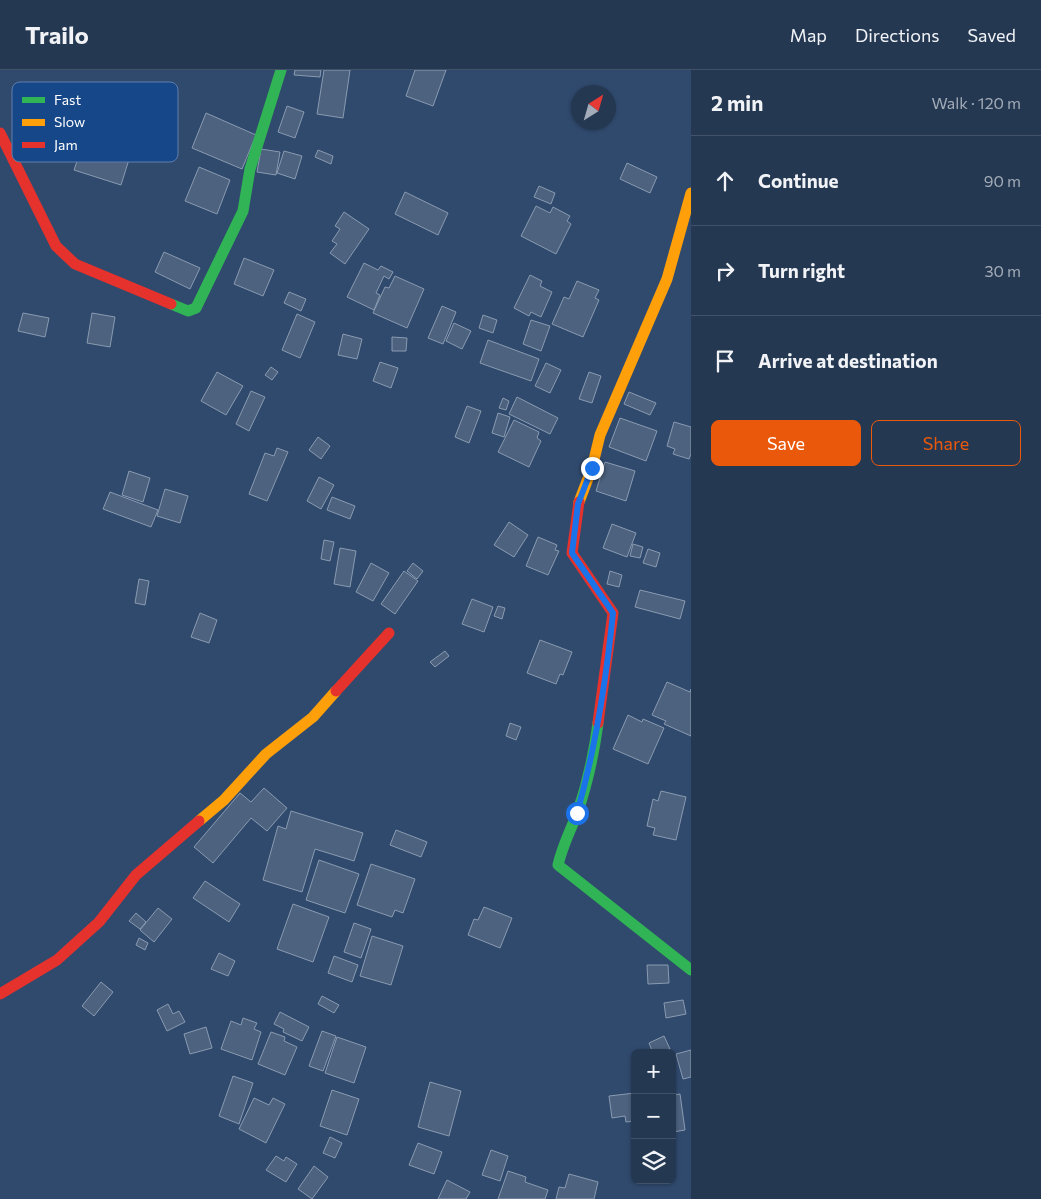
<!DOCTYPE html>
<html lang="en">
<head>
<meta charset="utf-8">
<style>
	body { margin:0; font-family:Commissioner,sans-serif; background:#30435c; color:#f1f3f6 }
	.controls { position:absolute; right:15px; bottom:15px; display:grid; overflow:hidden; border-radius:8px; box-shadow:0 1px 4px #0004 }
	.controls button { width:45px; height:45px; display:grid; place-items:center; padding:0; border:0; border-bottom:1px solid #415269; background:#243852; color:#f1f3f6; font:25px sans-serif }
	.compass { position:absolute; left:571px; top:15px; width:45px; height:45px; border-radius:50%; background:#243852; box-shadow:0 1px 4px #0004; rotate:37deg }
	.stop { position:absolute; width:15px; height:15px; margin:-11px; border:4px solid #1a73e8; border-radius:50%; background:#fff }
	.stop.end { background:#1a73e8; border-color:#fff; box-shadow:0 1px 5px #0008 }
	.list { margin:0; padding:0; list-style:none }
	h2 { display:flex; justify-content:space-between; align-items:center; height:65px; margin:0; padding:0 20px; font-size:21px }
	h2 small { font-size:16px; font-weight:400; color:#a3acb8 }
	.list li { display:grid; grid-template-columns:32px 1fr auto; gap:15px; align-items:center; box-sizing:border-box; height:90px; padding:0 20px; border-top:1px solid #415269 }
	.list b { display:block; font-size:19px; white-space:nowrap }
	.list em { font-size:16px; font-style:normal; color:#a3acb8 }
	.actions { display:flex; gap:10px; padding:15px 20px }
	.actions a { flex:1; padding:11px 0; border:1px solid #ea580c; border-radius:8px; text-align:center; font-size:18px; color:#ea580c }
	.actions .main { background:#ea580c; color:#fff }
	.icon { flex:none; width:28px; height:28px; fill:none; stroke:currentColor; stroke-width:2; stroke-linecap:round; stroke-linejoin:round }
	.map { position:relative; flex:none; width:691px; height:1129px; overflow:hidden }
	header { display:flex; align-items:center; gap:30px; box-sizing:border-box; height:70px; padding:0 25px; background:#243852; border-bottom:1px solid #415269 }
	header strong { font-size:24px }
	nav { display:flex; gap:28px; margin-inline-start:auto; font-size:18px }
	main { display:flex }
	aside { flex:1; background:#243852 }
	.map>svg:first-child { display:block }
	.building { fill:#4c627e; stroke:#8a9bb1 }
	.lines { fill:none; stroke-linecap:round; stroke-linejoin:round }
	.fast { stroke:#30b455; stroke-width:11 }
	.slow { stroke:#ff9f0a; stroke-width:11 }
	.jam { stroke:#e5322d; stroke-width:11 }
	.route { stroke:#1a73e8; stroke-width:6 }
	.key { fill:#164788; stroke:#5c7eac; stroke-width:1 }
	.key-label { font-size:14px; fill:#fff }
</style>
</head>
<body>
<header>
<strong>Trailo</strong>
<nav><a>Map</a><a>Directions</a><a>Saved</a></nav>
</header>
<main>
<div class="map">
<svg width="691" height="1129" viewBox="0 0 691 1129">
	<rect width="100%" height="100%" fill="#304a6e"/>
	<!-- building -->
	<g class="building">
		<path d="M295 0H321L320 7 294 5Z"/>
		<path d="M324 0H350L343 48 317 44Z"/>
		<path d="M415 0H446L433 36 406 26Z"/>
		<path d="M287 36 304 42 295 68 278 62Z"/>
		<path d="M206 43 256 65 242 99 192 78Z"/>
		<path d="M85 68 131 83 121 115 74 100Z"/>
		<path d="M261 79 280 82 276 105 257 102Z"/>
		<path d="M318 80 333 86 331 94 315 87Z"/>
		<path d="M284 81 302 86 295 109 277 103Z"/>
		<path d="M627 93 657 107 650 123 620 109Z"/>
		<path d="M199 97 230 110 217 144 185 131Z"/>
		<path d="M539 116 555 123 551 134 534 127Z"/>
		<path d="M405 122 448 143 438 165 395 144Z"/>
		<path d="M536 136 550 143 553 137 570 146 567 151 571 154 556 184 521 166Z"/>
		<path d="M344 142 369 159 345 194 330 183 337 174 332 171 340 159 335 156Z"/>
		<path d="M164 182 200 198 190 219 155 202Z"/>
		<path d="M244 188 274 200 263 226 234 214Z"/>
		<path d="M364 193 378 200 381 196 393 202 389 209 384 206 376 223 380 225 374 240 347 227Z"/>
		<path d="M530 205 542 211 540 216 552 222 541 247 531 242 529 246 514 238Z"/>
		<path d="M395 206 424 219 407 258 373 243 385 217 389 218Z"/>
		<path d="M577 211 599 220 595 228 599 230 583 267 552 254 564 227 569 229Z"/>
		<path d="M289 222 306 229 301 241 284 233Z"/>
		<path d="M442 236 456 242 443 274 428 268Z"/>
		<path d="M23 243 49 248 45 267 18 261Z"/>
		<path d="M92 243 115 247 110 277 87 273Z"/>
		<path d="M297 244 315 252 300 288 282 280Z"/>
		<path d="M483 245 497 250 493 263 479 258Z"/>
		<path d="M531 250 550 256 541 281 523 274Z"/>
		<path d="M454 253 471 261 462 279 446 271Z"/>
		<path d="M343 264 362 269 357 289 338 285Z"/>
		<path d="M392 267 407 268 406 281H392Z"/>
		<path d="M488 270 539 289 531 311 480 293Z"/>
		<path d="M380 292 398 298 391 318 373 311Z"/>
		<path d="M546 293 561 300 550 323 535 316Z"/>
		<path d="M271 297 278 302 272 310 265 305Z"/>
		<path d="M217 302 243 316 226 345 201 331Z"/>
		<path d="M589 302 601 306 592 333 579 329Z"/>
		<path d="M251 321 265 327 249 361 236 354Z"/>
		<path d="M629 322 656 333 650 345 624 334Z"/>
		<path d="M517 327 558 348 550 364 509 344Z"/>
		<path d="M503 328 509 331 506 340 499 338Z"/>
		<path d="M467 336 481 341 469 373 455 367Z"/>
		<path d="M498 343 510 347 504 367 492 363Z"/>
		<path d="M620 348 657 361 646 391 609 377Z"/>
		<path d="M514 350 539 362 537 368 541 371 529 397 498 382Z"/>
		<path d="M674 352 691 357V384L689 389 673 384 675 379 667 376Z"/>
		<path d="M318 367 330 376 321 389 309 380Z"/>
		<path d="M277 378 288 382 267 431 249 424 265 383 274 386Z"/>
		<path d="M605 392 635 401 626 431 596 421Z"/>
		<path d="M129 401 150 408 143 432 122 425Z"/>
		<path d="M319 407 334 415 321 439 307 431Z"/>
		<path d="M165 419 188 426 180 453 157 446Z"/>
		<path d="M110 422 158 440 151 457 103 439Z"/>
		<path d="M332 427 355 436 350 449 327 440Z"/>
		<path d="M509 452 528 465 514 487 494 475Z"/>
		<path d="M612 454 636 463 627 487 603 478Z"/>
		<path d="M538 467 557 475 555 480 559 481 548 505 526 496Z"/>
		<path d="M324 470 334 472 330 491 321 489Z"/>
		<path d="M633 474 643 477 640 488 630 486Z"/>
		<path d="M340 478 356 481 350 517 334 514Z"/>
		<path d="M648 479 660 483 656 497 643 493Z"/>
		<path d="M371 493 389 503 373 531 356 522Z"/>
		<path d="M413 493 423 501 417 509 407 501Z"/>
		<path d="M404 501 418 511 395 544 381 534Z"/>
		<path d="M610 501 622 505 619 517 607 514Z"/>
		<path d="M139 509 149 511 145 535 135 533Z"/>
		<path d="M640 520 685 531 680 549 635 537Z"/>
		<path d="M472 529 493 537 484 562 462 554Z"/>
		<path d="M498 536 505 538 502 549 494 546Z"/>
		<path d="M200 543 217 550 209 573 191 567Z"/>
		<path d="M540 570 572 582 563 605 560 604 556 614 527 603Z"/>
		<path d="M445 581 449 586 435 597 430 592Z"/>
		<path d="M667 612 690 622 691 619V666L664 654 666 651 652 645Z"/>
		<path d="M628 645 642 652 643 649 664 658 648 694 613 679Z"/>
		<path d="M510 653 521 657 516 670 506 666Z"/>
		<path d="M264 718 287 738 267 761 251 748 213 793 194 777 240 723 251 732Z"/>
		<path d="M661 721 686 727 676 770 653 765 655 758 647 756 653 729 658 731Z"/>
		<path d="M291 741 363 763 354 791 315 779 302 822 263 810 278 756 286 759Z"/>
		<path d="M396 760 427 772 421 787 390 775Z"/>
		<path d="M319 790 359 804 345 843 306 830Z"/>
		<path d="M371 794 415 809 403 843 395 840 392 847 357 835Z"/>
		<path d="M205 811 240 834 229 852 193 828Z"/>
		<path d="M293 834 329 847 313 892 277 879Z"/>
		<path d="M484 837 512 848 500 878 468 865 474 849 478 850Z"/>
		<path d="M158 838 172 849 154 872 140 860Z"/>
		<path d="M136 843 146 852 140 859 129 851Z"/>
		<path d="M354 853 371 859 361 888 344 882Z"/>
		<path d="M372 866 403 876 391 915 360 906Z"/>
		<path d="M139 868 148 873 145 880 136 875Z"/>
		<path d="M219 883 235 891 228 906 211 899Z"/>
		<path d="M334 886 358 895 352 912 328 903Z"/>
		<path d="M647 895H668L669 913 648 914Z"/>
		<path d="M101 912 113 922 94 946 82 936Z"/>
		<path d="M322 926 339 935 334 943 318 934Z"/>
		<path d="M683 930 686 944 666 948 664 933Z"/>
		<path d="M168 934 173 944 179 941 185 952 167 961 157 940Z"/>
		<path d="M280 942 309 957 302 971 283 962 284 959 274 954Z"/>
		<path d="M243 948 257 953 254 959 261 962 252 990 221 979 231 951 241 955Z"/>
		<path d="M206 957 212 978 190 984 184 964Z"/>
		<path d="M322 961 336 966 323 1001 309 996Z"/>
		<path d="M271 962 285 967 284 971 297 977 285 1005 258 994Z"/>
		<path d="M664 966 670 979 653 983 649 973Z"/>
		<path d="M337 967 366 977 354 1013 325 1003Z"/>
		<path d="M691 980V1007L683 1009 676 984Z"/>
		<path d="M233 1006 253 1013 239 1054 219 1046Z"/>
		<path d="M430 1012 461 1021 449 1066 418 1057Z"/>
		<path d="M332 1020 359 1029 347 1065 320 1056Z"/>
		<path d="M635 1023V1051L626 1052 625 1046 612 1048 609 1026Z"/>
		<path d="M680 1024 685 1060 673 1062 672 1025Z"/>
		<path d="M254 1028 269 1035 273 1028 285 1034 266 1073 239 1059Z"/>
		<path d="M330 1067 342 1073 335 1088 323 1083Z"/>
		<path d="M418 1073 442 1082 434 1104 409 1095Z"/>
		<path d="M491 1080 508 1086 500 1111 482 1105Z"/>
		<path d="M276 1086 284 1091 286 1087 297 1094 286 1112 266 1100Z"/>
		<path d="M314 1096 328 1107 312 1129 298 1119Z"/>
		<path d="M508 1101 526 1107 525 1112 548 1120 545 1129H498Z"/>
		<path d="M569 1104 598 1112 594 1129H556L559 1117 565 1118Z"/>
		<path d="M447 1110 470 1122 466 1129H438Z"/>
	</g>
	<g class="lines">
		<!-- fast -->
		<g class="fast">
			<path d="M171 234 188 241 196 238 243 141 250 99 281 0"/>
			<path d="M598 653C594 684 587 715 577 744 570 761 562 777 558 795L691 900"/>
		</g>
		<!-- slow -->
		<g class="slow">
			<path d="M579 432 592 398 600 365 667 209 691 123"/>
			<path d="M199 751 224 730 266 684 313 647 336 621"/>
		</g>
		<!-- jam -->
		<g class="jam">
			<path d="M0 63 56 176 75 194 171 234"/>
			<path d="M579 432 572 483 613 543 598 653"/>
			<path d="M336 621 389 563"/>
			<path d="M0 924 57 890 99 852 136 805 199 751"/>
		</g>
	</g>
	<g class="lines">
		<!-- route -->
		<path class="route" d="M577 743C596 677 606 611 613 543L572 483 578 434 592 398"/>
	</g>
	<!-- legend -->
	<rect x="12" y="12" width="166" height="80" rx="8" class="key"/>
	<rect x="22" y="27" width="23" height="6" fill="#30b455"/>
	<rect x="22" y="49" width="23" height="7" fill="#ff9f0a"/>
	<rect x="22" y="72" width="23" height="6" fill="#e5322d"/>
	<g class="key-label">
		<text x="54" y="35">Fast</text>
		<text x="54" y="57">Slow</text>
		<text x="54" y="80">Jam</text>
	</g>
</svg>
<div class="controls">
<button>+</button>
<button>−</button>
<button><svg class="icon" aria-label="layers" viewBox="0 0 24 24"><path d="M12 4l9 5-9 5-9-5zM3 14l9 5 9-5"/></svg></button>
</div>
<svg class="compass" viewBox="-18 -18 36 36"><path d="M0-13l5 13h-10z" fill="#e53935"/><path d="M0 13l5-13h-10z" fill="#a3acb8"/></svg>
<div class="stop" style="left:577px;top:743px"></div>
<div class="stop end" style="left:592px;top:398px"></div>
</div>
<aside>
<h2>2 min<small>Walk · 120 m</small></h2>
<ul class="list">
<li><svg class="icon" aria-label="ahead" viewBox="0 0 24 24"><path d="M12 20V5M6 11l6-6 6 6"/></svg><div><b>Continue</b></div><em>90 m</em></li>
<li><svg class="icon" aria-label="right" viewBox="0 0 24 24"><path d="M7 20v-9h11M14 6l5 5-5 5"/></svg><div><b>Turn right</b></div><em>30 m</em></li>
<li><svg class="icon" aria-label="arrive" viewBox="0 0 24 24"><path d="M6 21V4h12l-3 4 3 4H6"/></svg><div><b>Arrive at destination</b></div></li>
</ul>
<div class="actions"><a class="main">Save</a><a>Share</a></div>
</aside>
</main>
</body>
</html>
